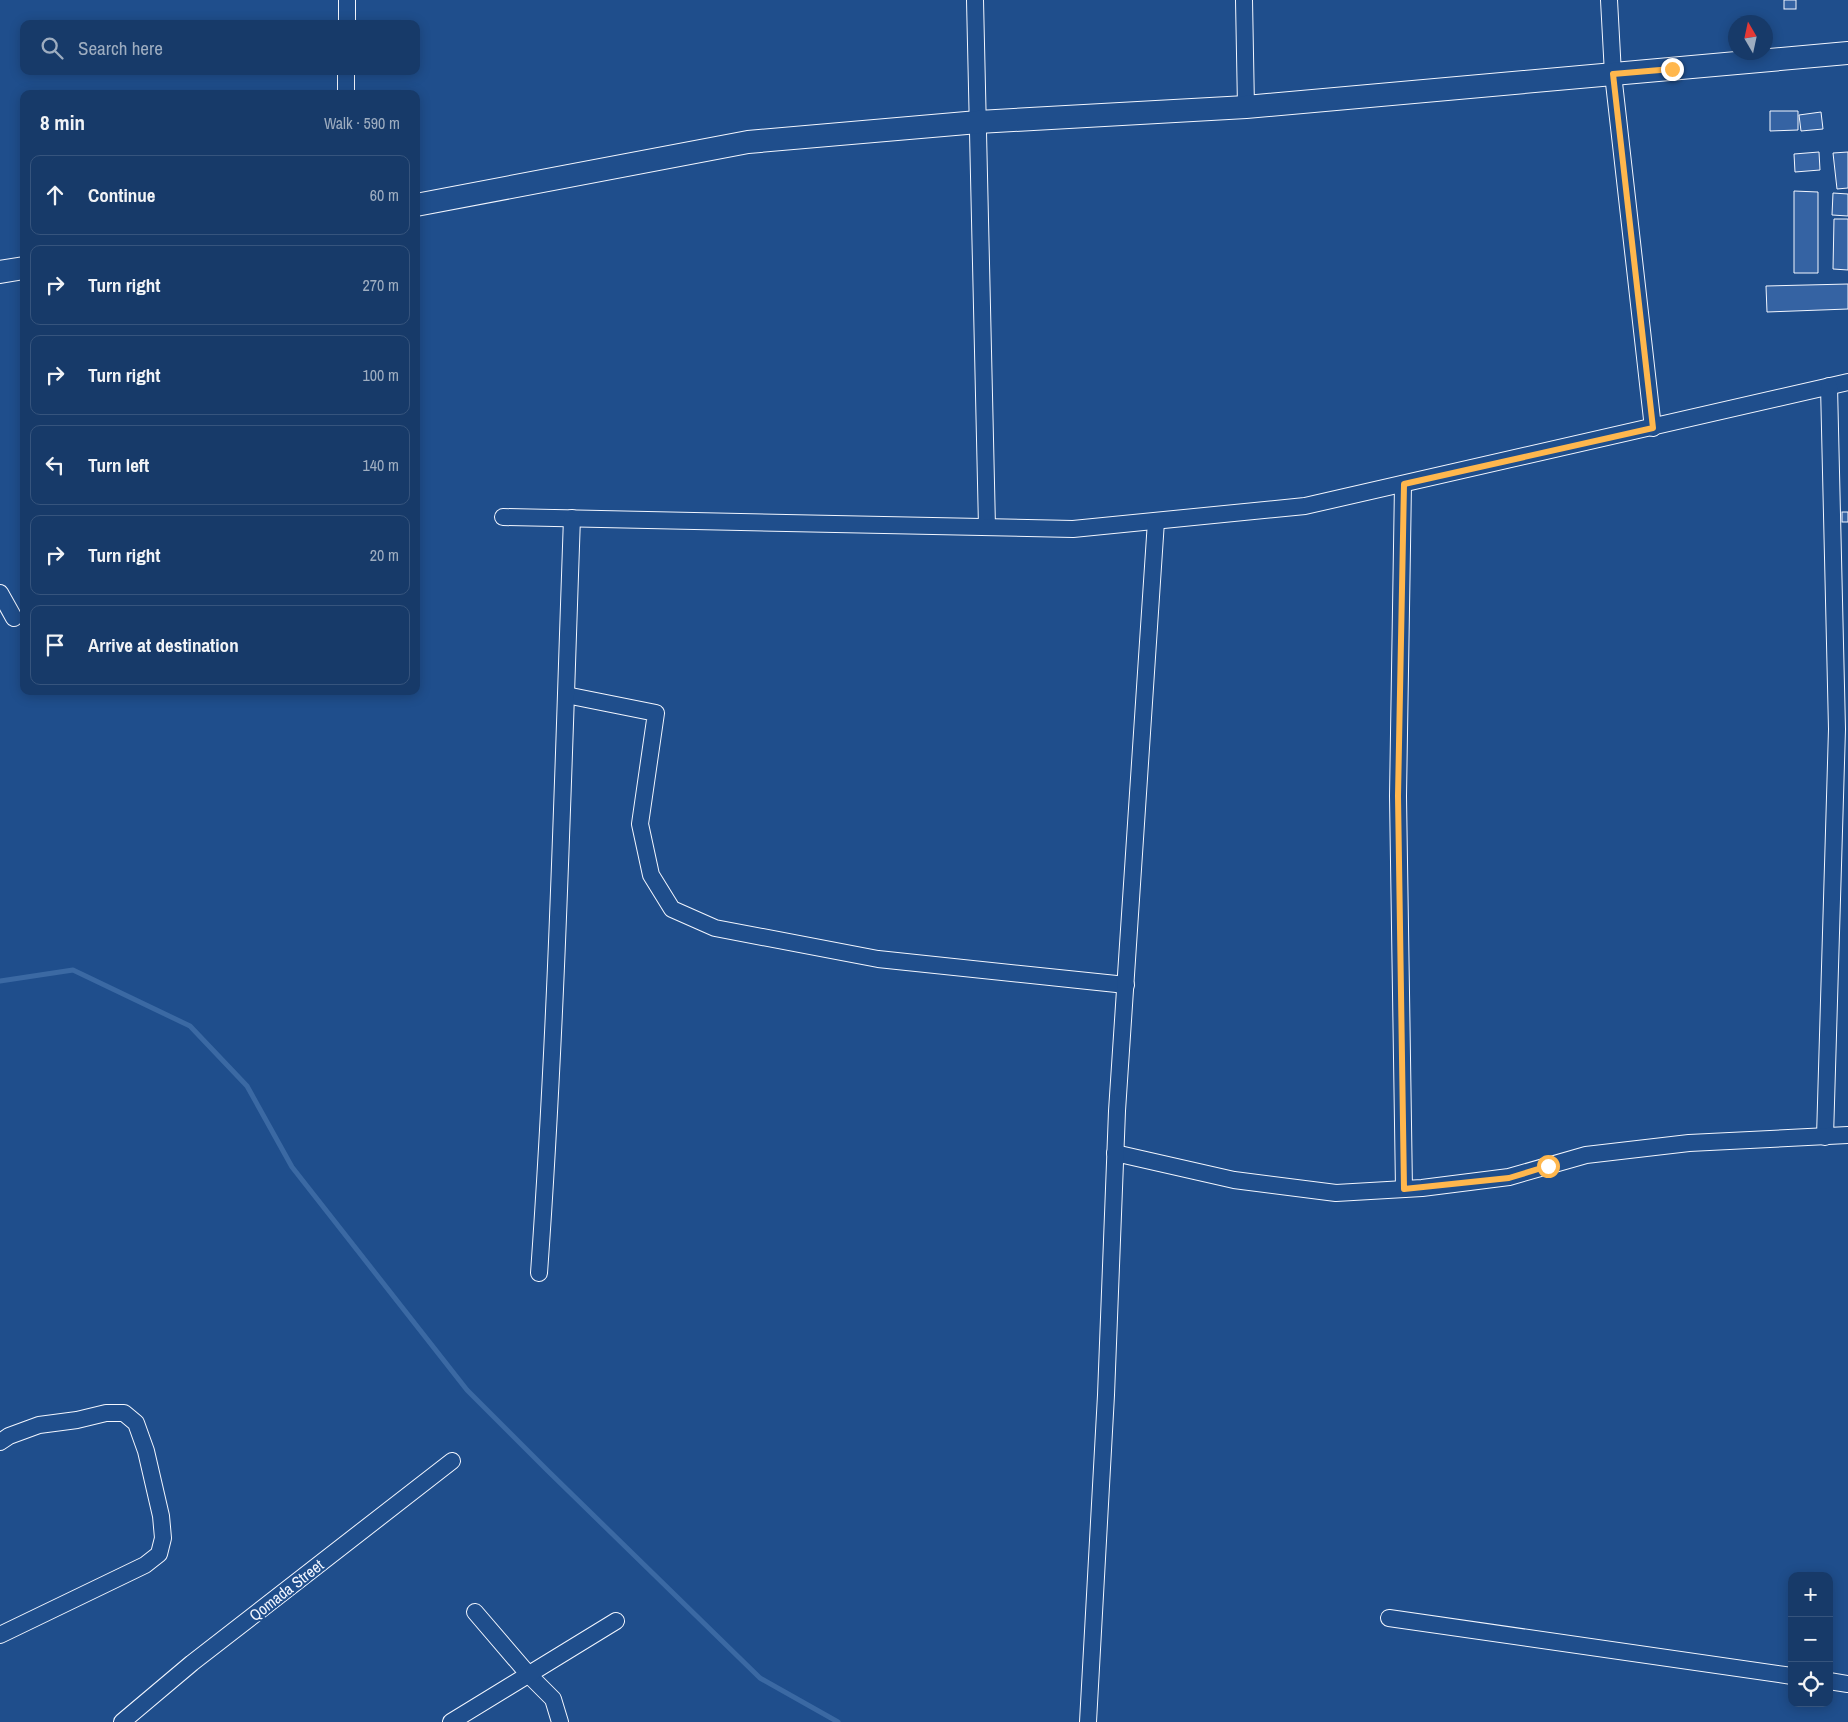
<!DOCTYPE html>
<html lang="en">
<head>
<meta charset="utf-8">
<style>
	body { margin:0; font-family:"Archivo Narrow",sans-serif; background:#244571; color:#f1f3f6 }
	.controls { position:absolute; right:15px; bottom:15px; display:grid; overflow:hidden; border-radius:10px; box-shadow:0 2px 12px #0003 }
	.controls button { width:45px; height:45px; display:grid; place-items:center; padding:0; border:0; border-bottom:1px solid #36547d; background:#173a69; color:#f1f3f6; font:25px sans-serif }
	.compass { position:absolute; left:1728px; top:15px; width:45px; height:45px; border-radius:50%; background:#173a69; box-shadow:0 2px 12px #0003; rotate:351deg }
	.stop { position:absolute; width:15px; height:15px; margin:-11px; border:4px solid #ffb74d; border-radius:50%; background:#fff }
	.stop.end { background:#ffb74d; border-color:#fff; box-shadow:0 1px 5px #0008 }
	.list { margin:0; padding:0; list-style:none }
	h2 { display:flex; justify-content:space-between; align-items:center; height:65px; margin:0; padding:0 20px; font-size:21px }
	h2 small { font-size:16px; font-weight:400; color:#9eadc0 }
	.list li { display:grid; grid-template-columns:32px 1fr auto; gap:15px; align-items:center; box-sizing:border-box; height:80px; margin:0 10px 10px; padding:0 10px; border:1px solid #36547d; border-radius:10px }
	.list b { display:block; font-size:19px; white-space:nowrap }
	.list em { font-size:16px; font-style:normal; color:#9eadc0 }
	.icon { flex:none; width:28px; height:28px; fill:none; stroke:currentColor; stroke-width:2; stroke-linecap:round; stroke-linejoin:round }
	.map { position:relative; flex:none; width:1848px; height:1722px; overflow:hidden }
	.search { position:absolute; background:#173a69; box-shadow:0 2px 12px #0003; left:20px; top:20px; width:400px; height:55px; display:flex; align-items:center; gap:12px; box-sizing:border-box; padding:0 18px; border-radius:10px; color:#9eadc0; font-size:19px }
	.panel { position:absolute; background:#173a69; box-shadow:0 2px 12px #0003; left:20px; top:90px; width:400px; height:605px; border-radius:10px }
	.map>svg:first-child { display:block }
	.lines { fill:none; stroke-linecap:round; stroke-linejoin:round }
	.stream { stroke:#3b69a3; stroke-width:5 }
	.building { fill:#3563a3; stroke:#f2f6ff }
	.street-casing { stroke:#f2f6ff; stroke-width:18 }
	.secondary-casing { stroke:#f2f6ff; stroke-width:24 }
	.street { stroke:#1f4e8c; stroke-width:16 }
	.secondary { stroke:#1f4e8c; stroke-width:22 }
	.route { stroke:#ffb74d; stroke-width:6 }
	.labels { text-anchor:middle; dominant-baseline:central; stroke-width:4; stroke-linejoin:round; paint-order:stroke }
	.street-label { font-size:16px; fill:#f2f6ff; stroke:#1f4e8c }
</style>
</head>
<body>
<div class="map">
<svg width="1848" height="1722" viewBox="0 0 1848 1722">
	<rect width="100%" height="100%" fill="#1f4e8c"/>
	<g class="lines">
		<!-- stream -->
		<path class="stream" d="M0 981 73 970 190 1026 247 1086 292 1167 467 1390 547 1470 760 1678 838 1722"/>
	</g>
	<!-- building -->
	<g class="building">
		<rect x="1784" y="0" width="12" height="9"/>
		<path d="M1770 111H1798V130L1770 131Z"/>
		<path d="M1821 112 1823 129 1801 131 1799 115Z"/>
		<path d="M1819 152 1820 170 1795 172 1794 154Z"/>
		<path d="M1848 152V188L1837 189 1833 153Z"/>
		<path d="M1794 191 1818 192V273H1794Z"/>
		<path d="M1833 193 1848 194V216L1832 215Z"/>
		<path d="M1834 219H1848V270L1833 269Z"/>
		<path d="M1848 284V309L1767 312 1766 286Z"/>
		<rect x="1842" y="512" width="6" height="10"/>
	</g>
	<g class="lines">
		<!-- street casing -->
		<g class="street-casing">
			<g id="street">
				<path d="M975 0 987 527"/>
				<path d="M1244 0 1246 107"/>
				<path d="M1609 0 1613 74 1653 428"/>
				<path d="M347 24V0"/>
				<path d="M346 94V71"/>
				<path d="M1403 484 1398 796 1404 1189"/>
				<path d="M503 517 1073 529 1305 506 1848 382"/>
				<path d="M0 593 14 618"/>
				<path d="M566 695 656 713 640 824 651 875 672 909 715 928 878 959 1126 985"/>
				<path d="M1825 1137 1837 729 1829 386"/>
				<path d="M1115 1153 1234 1180 1336 1193 1422 1188 1509 1177 1586 1155 1689 1143 1848 1135"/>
				<path d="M539 1273C557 1021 563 770 572 518"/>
				<path d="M0 1442 9 1436 39 1425 77 1420 106 1413H124L136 1423 146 1451 161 1516 163 1538 159 1554 145 1565 0 1635"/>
				<path d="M475 1612 529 1675 553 1699 560 1722"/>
				<path d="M1389 1618 1792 1676"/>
				<path d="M1829 1681 1848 1684"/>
				<path d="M122 1722 192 1663 452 1461"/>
				<path d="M451 1722 616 1621"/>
				<path d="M1088 1722 1106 1395 1117 1111 1156 521"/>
			</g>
		</g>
		<!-- secondary casing -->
		<g class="secondary-casing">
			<g id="secondary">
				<path d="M416 205 748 142 978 122 1246 107 1848 53"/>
				<path d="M0 272 24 268"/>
			</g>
		</g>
		<!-- street -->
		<use href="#street" class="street"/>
		<!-- secondary -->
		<use href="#secondary" class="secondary"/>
	</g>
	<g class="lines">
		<!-- route -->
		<path class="route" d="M1548 1166 1509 1178 1404 1189 1398 796 1404 484 1653 428 1613 74 1672 69"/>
	</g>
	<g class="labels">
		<!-- street labels -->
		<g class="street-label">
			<text transform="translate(286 1590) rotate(-38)">Qomada Street</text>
		</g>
	</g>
</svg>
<div class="controls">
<button>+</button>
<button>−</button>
<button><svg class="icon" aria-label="locate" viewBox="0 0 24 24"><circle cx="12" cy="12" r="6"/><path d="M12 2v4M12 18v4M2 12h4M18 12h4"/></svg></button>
</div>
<svg class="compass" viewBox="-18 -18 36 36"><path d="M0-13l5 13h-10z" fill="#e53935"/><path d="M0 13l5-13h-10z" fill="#9eadc0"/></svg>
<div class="stop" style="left:1548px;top:1166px"></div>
<div class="stop end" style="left:1672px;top:69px"></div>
<div class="search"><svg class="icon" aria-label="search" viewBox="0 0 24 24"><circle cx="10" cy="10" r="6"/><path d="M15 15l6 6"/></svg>Search here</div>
<section class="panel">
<h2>8 min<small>Walk · 590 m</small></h2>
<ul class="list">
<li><svg class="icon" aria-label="ahead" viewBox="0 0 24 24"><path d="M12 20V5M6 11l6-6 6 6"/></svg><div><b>Continue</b></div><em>60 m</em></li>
<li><svg class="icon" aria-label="right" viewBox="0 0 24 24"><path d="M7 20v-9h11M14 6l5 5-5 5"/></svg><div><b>Turn right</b></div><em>270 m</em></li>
<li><svg class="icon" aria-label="right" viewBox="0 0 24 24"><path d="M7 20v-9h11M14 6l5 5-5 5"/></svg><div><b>Turn right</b></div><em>100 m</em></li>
<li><svg class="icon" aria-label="left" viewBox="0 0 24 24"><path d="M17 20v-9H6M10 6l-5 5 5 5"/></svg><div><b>Turn left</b></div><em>140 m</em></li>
<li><svg class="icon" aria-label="right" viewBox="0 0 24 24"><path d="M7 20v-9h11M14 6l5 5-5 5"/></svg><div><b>Turn right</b></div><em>20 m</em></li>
<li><svg class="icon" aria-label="arrive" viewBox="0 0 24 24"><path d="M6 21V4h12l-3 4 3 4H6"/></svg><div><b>Arrive at destination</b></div></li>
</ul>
</section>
</div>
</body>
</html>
